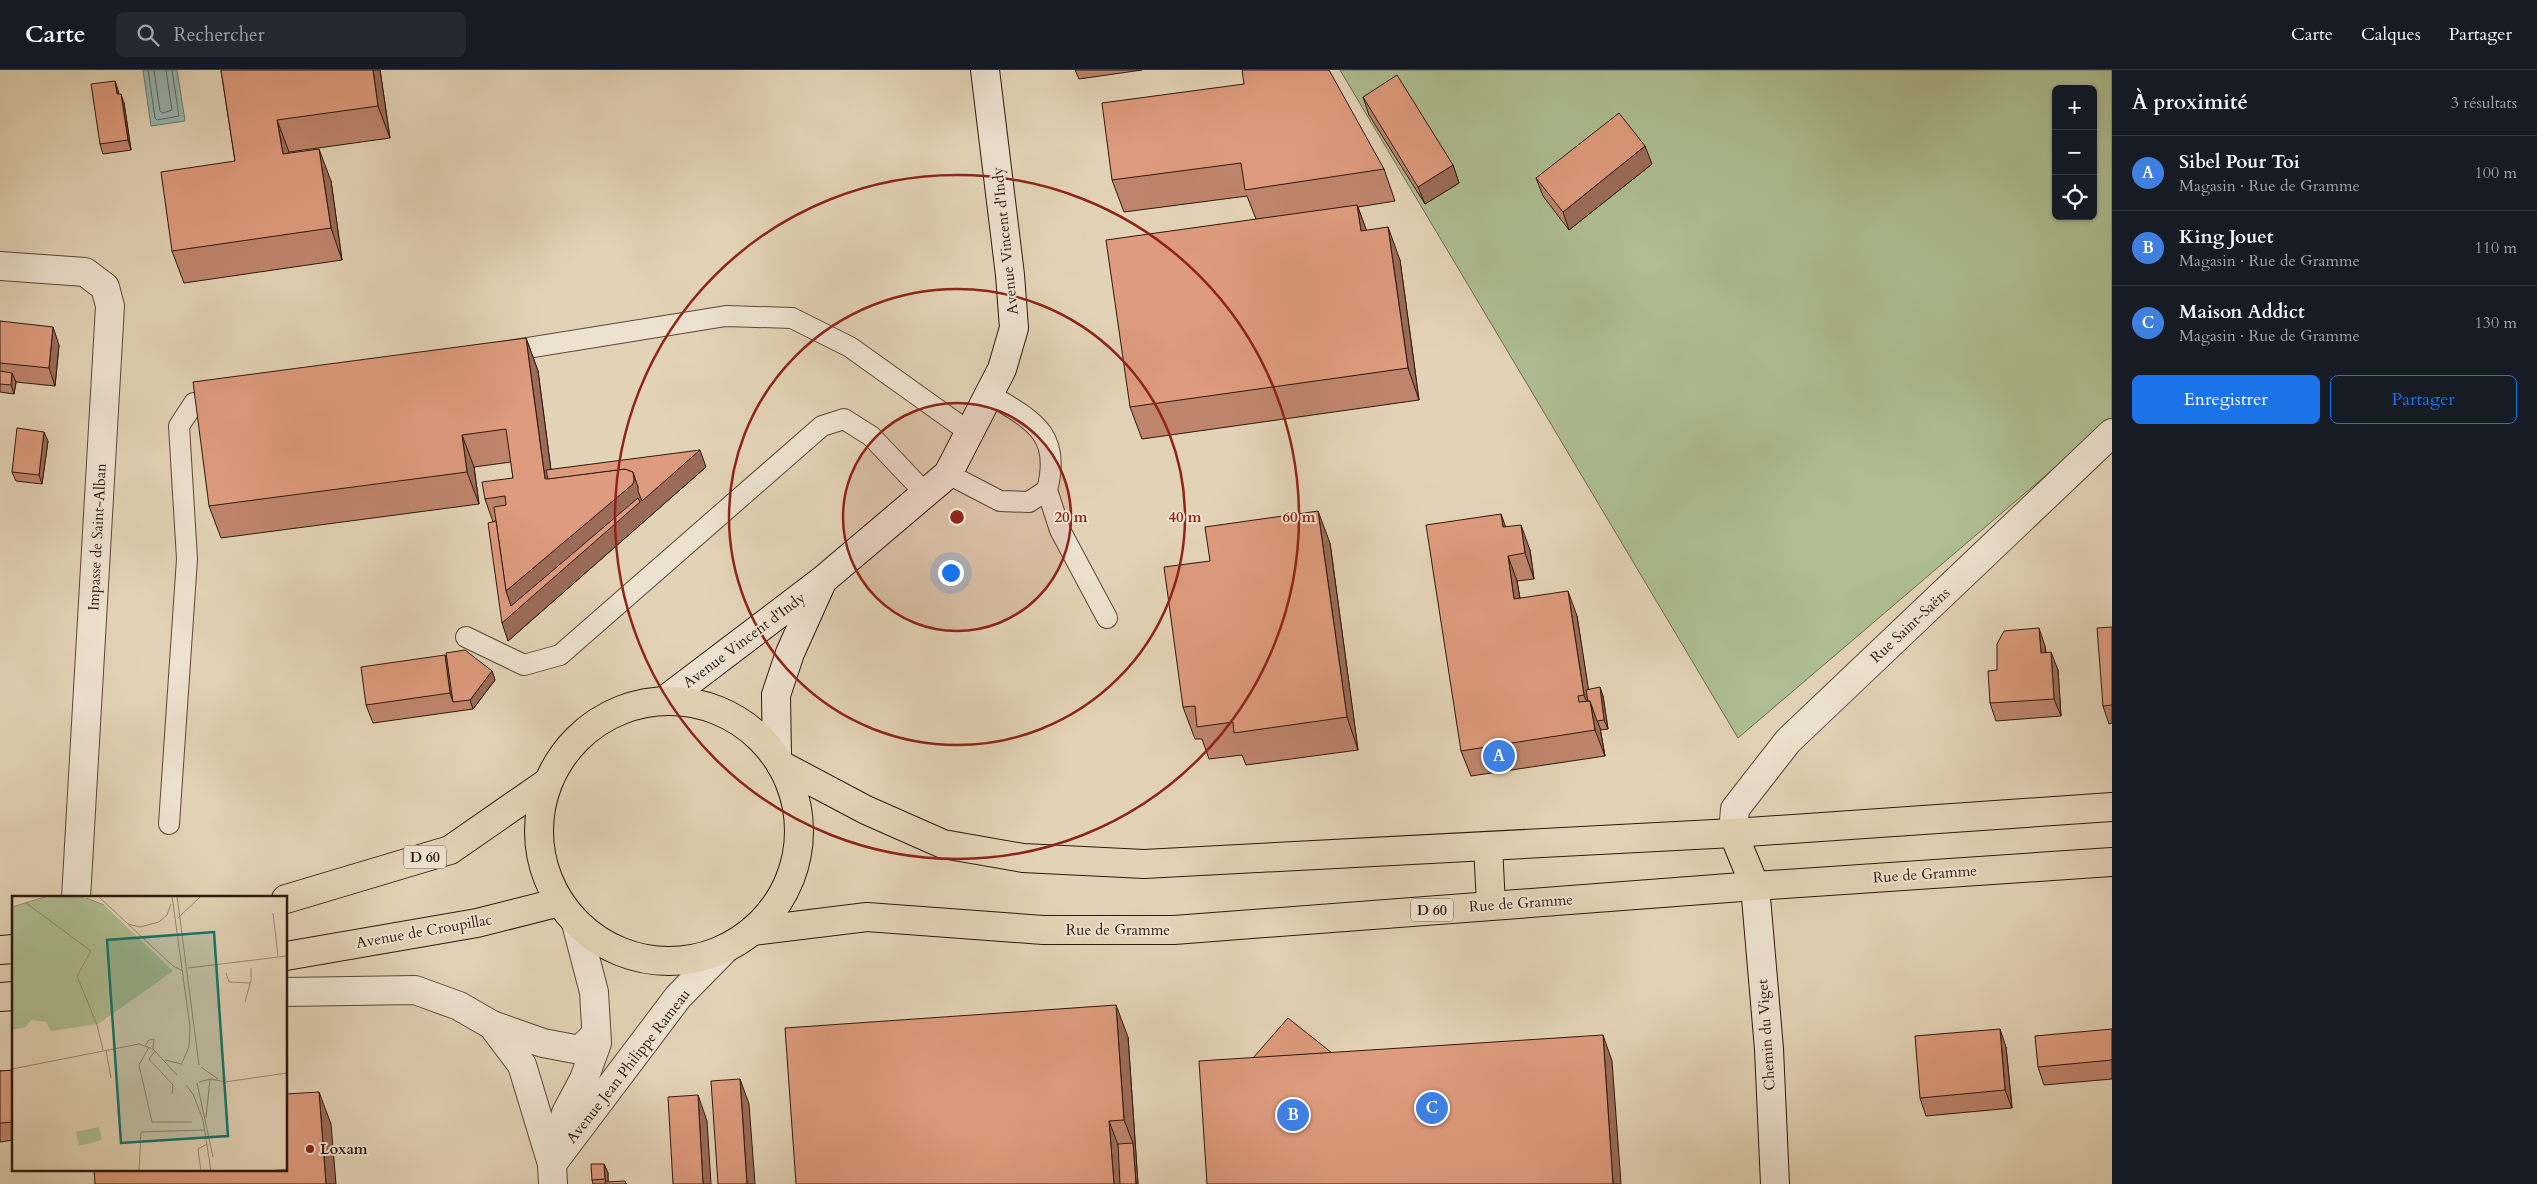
<!DOCTYPE html>
<html lang="fr">
<head>
<meta charset="utf-8">
<style>
	body { margin:0; font-family:Cardo,serif; background:#242831; color:#f1f3f6 }
	.controls { position:absolute; right:15px; top:15px; display:grid; overflow:hidden; border-radius:8px; box-shadow:0 1px 4px #0004 }
	.controls button { width:45px; height:45px; display:grid; place-items:center; padding:0; border:0; border-bottom:1px solid #363941; background:#171b24; color:#f1f3f6; font:25px sans-serif }
	.you { position:absolute; left:950px; top:502px; width:18px; height:18px; margin:-12px; border:4px solid #fff; border-radius:50%; background:#1a73e8; box-shadow:0 0 0 8px #1a73e833 }
	.badge { display:grid; place-items:center; width:32px; height:32px; border-radius:50%; background:#1a73e8; color:#fff; font-size:16px; font-weight:700 }
	.pin { position:absolute; translate:-50% -50%; border:2px solid #fff; box-shadow:0 1px 5px #0006 }
	.list { margin:0; padding:0; list-style:none }
	h2 { display:flex; justify-content:space-between; align-items:center; height:65px; margin:0; padding:0 20px; font-size:21px }
	h2 small { font-size:16px; font-weight:400; color:#9ea1a6 }
	.list li { display:grid; grid-template-columns:32px 1fr auto; gap:15px; align-items:center; box-sizing:border-box; height:75px; padding:0 20px; border-top:1px solid #363941 }
	.list b { display:block; font-size:19px; white-space:nowrap }
	.list p { margin:0; font-size:16px; white-space:nowrap; color:#9ea1a6 }
	.list em { font-size:16px; font-style:normal; color:#9ea1a6 }
	.actions { display:flex; gap:10px; padding:15px 20px }
	.actions a { flex:1; padding:11px 0; border:1px solid #1a73e8; border-radius:8px; text-align:center; font-size:18px; color:#1a73e8 }
	.actions .main { background:#1a73e8; color:#fff }
	.icon { flex:none; width:28px; height:28px; fill:none; stroke:currentColor; stroke-width:2; stroke-linecap:round; stroke-linejoin:round }
	.map { position:relative; flex:none; width:2112px; height:1114px; overflow:hidden }
	header { display:flex; align-items:center; gap:30px; box-sizing:border-box; height:70px; padding:0 25px; background:#171b24; border-bottom:1px solid #363941 }
	header strong { font-size:24px }
	nav { display:flex; gap:28px; margin-inline-start:auto; font-size:18px }
	.search { width:350px; height:45px; background:#242831; display:flex; align-items:center; gap:12px; box-sizing:border-box; padding:0 18px; border-radius:8px; color:#9ea1a6; font-size:19px }
	main { display:flex }
	aside { flex:1; background:#171b24 }
	.map>svg:first-child { display:block }
	.green { fill:#aebe92; stroke:#6e6b50; fill-rule:evenodd }
	.water { fill:#96b7b2; stroke:#6d7770 }
	.lines { fill:none; stroke-linecap:round; stroke-linejoin:round }
	.shore { stroke:#626860; stroke-width:1 }
	.lane-casing { stroke:#5c4738; stroke-width:22 }
	.street-casing { stroke:#5c4738; stroke-width:30 }
	.secondary-casing { stroke:#2f180e; stroke-width:30 }
	.primary-casing { stroke:#2f180e; stroke-width:30 }
	.lane { stroke:#ede2d0; stroke-width:20 }
	.street { stroke:#ede2d0; stroke-width:28 }
	.secondary { stroke:#ede2d0; stroke-width:28 }
	.primary { stroke:#e3d3b6; stroke-width:28 }
	.wall { fill:#bf856c; stroke:#2f180e }
	.shaded-wall { fill:#9b6c58; stroke:#2f180e }
	.building { fill:#de9b7d; stroke:#2f180e }
	.ring { fill:none; stroke:#8f2418; stroke-width:2.5 }
	.poi-dot { fill:#8f2418; stroke:#ede2d0; stroke-width:2 }
	.labels { text-anchor:middle; dominant-baseline:central; stroke-width:4; stroke-linejoin:round; paint-order:stroke }
	.shield { fill:#ede2d0; stroke:#685548; stroke-width:1 }
	.shield-label { font-size:14px; font-weight:bold; fill:#2f180e }
	.street-label { font-size:15px; fill:#2f180e; stroke:#ede2d0 }
	.poi-label { font-size:15px; font-weight:bold; fill:#2f180e; stroke:#ede2d0; text-anchor:start }
	.inset-road { fill:none; stroke:#9b8873; stroke-width:1 }
	.view { fill:#0f766e; fill-opacity:0.15; stroke:#0f766e; stroke-width:2.5 }
	.inset-edge { fill:none; stroke:#2f180e; stroke-width:2.5 }
	.centre { fill:#8f2418; stroke:#ede2d0; stroke-width:2.5 }
	.ring-label { font-size:15px; text-anchor:middle; font-weight:bold; fill:#8f2418; stroke:#ede2d0; stroke-width:4; stroke-linejoin:round; paint-order:stroke }
</style>
</head>
<body>
<header>
<strong>Carte</strong>
<div class="search"><svg class="icon" aria-label="search" viewBox="0 0 24 24"><circle cx="10" cy="10" r="6"/><path d="M15 15l6 6"/></svg>Rechercher</div>
<nav><a>Carte</a><a>Calques</a><a>Partager</a></nav>
</header>
<main>
<div class="map">
<svg width="2112" height="1114" viewBox="0 0 2112 1114">
	<rect width="100%" height="100%" fill="#e3d3b6"/>
	<filter id="stains"><feTurbulence type="fractalNoise" baseFrequency=".004" numOctaves="4"/><feColorMatrix values="0 0 0 0 .2 0 0 0 0 .09 0 0 0 0 .02 0 0 0 .5 -.17"/></filter>
	<radialGradient id="worn" r=".72"><stop offset=".6" stop-color="#630" stop-opacity="0"/><stop offset="1" stop-color="#630" stop-opacity=".3"/></radialGradient>
	<!-- green -->
	<path class="green" d="M1340 0H2112V349L1738 668ZM2056 19H2093V146H2056Z"/>
	<!-- water -->
	<path class="water" d="M143 0H177L185 51 151 56Z"/>
	<g class="lines">
		<!-- shore -->
		<g class="shore">
			<path d="M148 0 155 48 157 50 179 46 172 0"/>
			<path d="M154 0 160 41 163 43 172 40 166 0"/>
		</g>
		<!-- lane casing -->
		<g class="lane-casing">
			<g id="lane">
				<path d="M503 282 726 246 792 248 850 277 969 362"/>
				<path d="M948 404 1000 431 1029 432 1047 420C1062 363 1032 350 989 324"/>
				<path d="M1047 420 1060 460 1107 548"/>
				<path d="M466 567 524 595 560 585 822 356 844 349 871 366 925 423"/>
				<path d="M169 754 187 489 179 356 194 333 223 328"/>
			</g>
		</g>
		<!-- street casing -->
		<g class="street-casing">
			<g id="street">
				<path d="M0 196 85 202 105 217 110 236 76 828"/>
				<path d="M1733 763 1735 739 1788 671 2112 363"/>
				<path d="M286 922 415 920 459 936 492 955 543 973 580 980 596 964"/>
				<path d="M492 955 522 995 552 1094"/>
				<path d="M552 1094 678 927 725 879"/>
				<path d="M553 1114 552 1094 566 1043 584 1009 597 973 594 922 576 853"/>
			</g>
		</g>
		<!-- secondary casing -->
		<g class="secondary-casing">
			<g id="secondary">
				<path d="M665 630 823 510 948 404 1002 299 1014 258 1010 205 985 0"/>
				<path d="M777 687 776 625 790 583 821 514"/>
				<path d="M1755 816 1769 979 1775 1114"/>
			</g>
		</g>
		<!-- primary casing -->
		<g class="primary-casing">
			<g id="primary">
				<circle cx="669" cy="761" r="130"/>
				<path d="M781 695 866 740 943 774 1023 788 1144 794 1733 763 2112 737"/>
				<path d="M1733 763 1755 816"/>
				<path d="M1488 776 1491 835"/>
				<path d="M286 829 450 780 548 712"/>
				<path d="M752 861 867 847 1043 860H1174L1755 816 2112 792"/>
				<path d="M0 880 14 879"/>
				<path d="M286 886 477 853 560 832"/>
				<path d="M0 927 14 926"/>
			</g>
		</g>
		<!-- lane -->
		<use href="#lane" class="lane"/>
		<!-- street -->
		<use href="#street" class="street"/>
		<!-- secondary -->
		<use href="#secondary" class="secondary"/>
		<!-- primary -->
		<use href="#primary" class="primary"/>
	</g>
	<!-- wall -->
	<g class="wall">
		<path d="M221 0H380L390 68 289 82V83L331 111 342 190 184 213 172 181 235 91Z"/>
		<path d="M1075 0H1142L1079 9Z"/>
		<path d="M115 11 119 24 124 33 131 80 103 84 100 74Z"/>
		<path d="M1244 14 1384 99 1395 131 1358 137 1366 160 1400 190 1419 330 1142 369 1130 337 1256 149 1247 126 1124 142 1112 110Z"/>
		<path d="M1363 27 1453 95 1459 113 1425 134 1369 45Z"/>
		<path d="M1652 94 1569 160 1543 126 1536 108Z"/>
		<path d="M0 251 59 275 55 316 16 312 14 324 0 322Z"/>
		<path d="M526 268 538 301 551 400 706 397 508 571 493 452 485 429 513 408 511 392 474 397 479 434 221 468 209 436Z"/>
		<path d="M48 371 42 414 16 411 12 402Z"/>
		<path d="M1506 457 1530 480 1534 509 1517 511 1520 528 1577 546 1588 619 1603 626 1608 659 1601 660 1600 658 1605 686 1471 706 1461 681Z"/>
		<path d="M1330 473 1358 680 1246 695 1242 685 1209 689 1202 669H1195L1183 637Z"/>
		<path d="M2112 557V653L2109 654 2103 636Z"/>
		<path d="M2045 576 2046 582 2058 600 2061 646 1996 651 1990 633 1997 600Z"/>
		<path d="M448 593 492 601 495 610 473 639 373 653 366 635Z"/>
		<path d="M2112 959V1009L2044 1015 2038 997Z"/>
		<path d="M1128 967 1138 1114H796Z"/>
		<path d="M2006 977 2012 1038 1926 1046 1920 1028Z"/>
		<path d="M14 1000V1070L0 1072V1001Z"/>
		<path d="M604 1094 608 1103V1112L627 1114H593L592 1110Z"/>
	</g>
	<!-- shaded-wall -->
	<g class="shaded-wall">
		<path d="M373 0H380L390 68 378 36Z"/>
		<path d="M115 11 118 20 121 34 117 24Z"/>
		<path d="M121 24 124 33 131 80 128 70Z"/>
		<path d="M277 50 289 82 294 116 283 84Z"/>
		<path d="M1645 76 1652 94 1569 160 1563 142Z"/>
		<path d="M319 79 331 111 342 190 331 158Z"/>
		<path d="M1453 95 1459 113 1425 134 1418 117Z"/>
		<path d="M1357 135 1369 167 1361 161Z"/>
		<path d="M1388 157 1400 190 1419 330 1408 298Z"/>
		<path d="M53 257 59 275 55 316 49 298Z"/>
		<path d="M526 268 538 301 554 423 545 409Z"/>
		<path d="M12 303 16 312 14 324 11 315Z"/>
		<path d="M44 362 48 371 42 414 39 405Z"/>
		<path d="M462 365 474 397 479 434 467 402Z"/>
		<path d="M700 380 706 397 508 571 502 553 506 521 633 402Z"/>
		<path d="M1318 441 1330 473 1358 680 1347 647Z"/>
		<path d="M1501 444 1510 469 1503 457Z"/>
		<path d="M1521 455 1530 480 1534 509 1525 483Z"/>
		<path d="M1508 486 1517 511 1524 554 1514 529Z"/>
		<path d="M1568 521 1577 546 1593 648 1584 625Z"/>
		<path d="M2039 558 2045 576 2047 600 2041 583Z"/>
		<path d="M2051 582 2058 600 2061 646 2054 629Z"/>
		<path d="M445 585 451 603 453 632 450 623Z"/>
		<path d="M492 601 495 610 473 639 470 630Z"/>
		<path d="M1600 617 1603 626 1608 659 1604 650Z"/>
		<path d="M1590 631 1600 658 1605 686 1595 660Z"/>
		<path d="M1116 935 1128 967 1138 1114H1136L1133 1073 1124 1050Z"/>
		<path d="M2000 959 2006 977 2012 1038 2005 1020Z"/>
		<path d="M1603 965 1612 991 1621 1114H1613Z"/>
		<path d="M740 1009 749 1034 755 1114H747Z"/>
		<path d="M319 1022 331 1054 336 1114H326Z"/>
		<path d="M698 1025 707 1051 711 1114H703Z"/>
		<path d="M1109 1051 1121 1083 1123 1114H1114Z"/>
		<path d="M604 1094 608 1103V1114H607L605 1109Z"/>
	</g>
	<!-- building -->
	<g class="building">
		<path d="M221 0H373L378 36 277 50 283 84 319 79 331 158 172 181 161 102 235 91Z"/>
		<path d="M1242 0H1329L1384 99 1245 120 1241 93 1112 110 1102 33 1244 14Z"/>
		<path d="M1397 5 1453 95 1418 117 1363 27Z"/>
		<path d="M115 11 117 24H121L128 70 100 74 91 14Z"/>
		<path d="M1619 43 1645 76 1563 142 1536 108Z"/>
		<path d="M1357 135 1361 161 1388 157 1408 298 1130 337 1106 170Z"/>
		<path d="M0 251 53 257 49 298 0 293Z"/>
		<path d="M526 268 545 409 625 399 633 402 634 410 633 414 506 521 494 437 506 435 505 426 485 429 482 412 513 408 506 359 462 365 467 402 209 436 193 312Z"/>
		<path d="M0 301 12 303 11 315 0 314Z"/>
		<path d="M17 358 44 362 39 405 12 402Z"/>
		<path d="M700 380 642 431 638 421V417L633 402 625 399 548 409 546 400Z"/>
		<path d="M638 428 640 432 502 553 488 453 496 451 506 521 511 536Z"/>
		<path d="M1318 441 1347 647 1234 663 1233 652 1197 657 1195 636 1183 637 1164 497 1210 491 1205 457Z"/>
		<path d="M1501 444 1503 457 1521 455 1525 483 1508 486 1514 529 1568 521 1584 625 1578 626 1579 632 1590 631 1595 660 1461 681 1426 455Z"/>
		<path d="M2112 557V635L2103 636 2097 558Z"/>
		<path d="M2039 558 2041 583 2051 582 2054 629 1990 633 1988 601 1997 600V574L2004 561Z"/>
		<path d="M465 580 492 601 470 630 453 632 446 583Z"/>
		<path d="M445 585 450 623 366 635 361 597Z"/>
		<path d="M1600 617 1604 650 1597 651 1590 631H1588L1586 620Z"/>
		<path d="M1116 935 1124 1050 1109 1051 1114 1114H796L785 958Z"/>
		<path d="M1288 948 1332 983 1253 988Z"/>
		<path d="M2000 959 2005 1020 1920 1028 1915 966Z"/>
		<path d="M2112 959V990L2038 997 2035 966Z"/>
		<path d="M1603 965 1613 1114H1207L1199 991Z"/>
		<path d="M14 1000V1052L0 1053V1001Z"/>
		<path d="M740 1009 747 1114H718L711 1011Z"/>
		<path d="M319 1022 326 1114H95L94 1100H286V1024Z"/>
		<path d="M698 1025 703 1114H673L668 1027Z"/>
		<path d="M1133 1073 1136 1114H1120L1118 1074Z"/>
		<path d="M591 1094H604L605 1109 592 1110Z"/>
		<path d="M625 1111 626 1114H605V1112Z"/>
	</g>
	<!-- distance rings -->
	<circle cx="957" cy="447" r="114" fill="#8f2418" fill-opacity=".12"/>
	<g class="ring">
		<circle cx="957" cy="447" r="114"/>
		<circle cx="957" cy="447" r="228"/>
		<circle cx="957" cy="447" r="342"/>
	</g>
	<!-- markers -->
	<circle class="poi-dot" cx="310" cy="1079" r="5"/>
	<g class="labels">
		<!-- shield labels -->
		<g class="shield">
			<rect x="404" y="775.5" width="42" height="23" rx="4"/>
			<rect x="1411" y="828.5" width="42" height="23" rx="4"/>
		</g>
		<g class="shield-label">
			<text x="425" y="787">D 60</text>
			<text x="1432" y="840">D 60</text>
		</g>
		<!-- street labels -->
		<g class="street-label">
			<text transform="translate(1005 171) rotate(-96)">Avenue Vincent d'Indy</text>
			<text transform="translate(97 467) rotate(-87)">Impasse de Saint-Alban</text>
			<text transform="translate(1910 555) rotate(-43)">Rue Saint-Saëns</text>
			<text transform="translate(744 570) rotate(-37)">Avenue Vincent d'Indy</text>
			<text transform="translate(1925 804) rotate(-4)">Rue de Gramme</text>
			<text transform="translate(1521 833) rotate(-4)">Rue de Gramme</text>
			<text x="1118" y="860">Rue de Gramme</text>
			<text transform="translate(424 861) rotate(-10)">Avenue de Croupillac</text>
			<text transform="translate(1766 965) rotate(-94)">Chemin du Viget</text>
			<text transform="translate(628 996) rotate(-52)">Avenue Jean Philippe Rameau</text>
		</g>
		<!-- poi labels -->
		<g class="poi-label">
			<text x="320" y="1079">Loxam</text>
		</g>
	</g>
	<!-- overview -->
	<g transform="translate(12 826)">
		<rect width="275" height="275" fill="#e3d3b6"/>
		<path d="M36 0H68L93 10 161 75 86 128 39 135 34 126 19 124 14 131 0 134V11ZM87 231 90 244 67 250 64 236Z" fill="#aebe92"/>
		<path class="inset-road" d="M86 0 161 70 171 75M160 0 178 131 177 151 170 167M165 0 187 169M74 2 92 9M14 7 79 55 65 80 85 129 91 154M0 11 36 0M261 17 266 60M166 22 189 0M116 28 128 31 147 26 155 19 159 8M176 72 275 60M214 77 217 86 238 87M233 106 239 84V72M133 150 137 144 142 143 141 153M137 151 127 169 140 226H180M94 154 99 182M143 155 137 163 161 189 160 198M153 164 170 168M189 171 206 183M0 173 127 148 141 153 165 179M187 186 199 183 213 186 275 177M185 187 201 261M174 189 181 198 191 224 199 275M194 222 198 183M127 275 129 236 193 234M189 275 186 253 195 248M256 275 275 273"/>
		<path class="view" d="M202 36 216 240 109 247 95 44Z"/>
		<rect width="275" height="275" class="inset-edge"/>
	</g>
	<circle cx="957" cy="447" r="8" class="centre"/>
	<g class="ring-label">
		<text x="1071" y="452">20 m</text>
		<text x="1185" y="452">40 m</text>
		<text x="1299" y="452">60 m</text>
	</g>
	<rect width="100%" height="100%" filter="url(#stains)"/>
	<rect width="100%" height="100%" fill="url(#worn)"/>
</svg>
<div class="controls">
<button>+</button>
<button>−</button>
<button><svg class="icon" aria-label="locate" viewBox="0 0 24 24"><circle cx="12" cy="12" r="6"/><path d="M12 2v4M12 18v4M2 12h4M18 12h4"/></svg></button>
</div>
<div class="you"></div>
<div class="pin badge" style="left:1499px;top:686px;background:#3f7fe0">A</div>
<div class="pin badge" style="left:1293px;top:1045px;background:#3f7fe0">B</div>
<div class="pin badge" style="left:1432px;top:1038px;background:#3f7fe0">C</div>
</div>
<aside>
<h2>À proximité<small>3 résultats</small></h2>
<ul class="list">
<li><span class="badge" style="background:#3f7fe0">A</span><div><b>Sibel Pour Toi</b><p>Magasin · Rue de Gramme</p></div><em>100 m</em></li>
<li><span class="badge" style="background:#3f7fe0">B</span><div><b>King Jouet</b><p>Magasin · Rue de Gramme</p></div><em>110 m</em></li>
<li><span class="badge" style="background:#3f7fe0">C</span><div><b>Maison Addict</b><p>Magasin · Rue de Gramme</p></div><em>130 m</em></li>
</ul>
<div class="actions"><a class="main">Enregistrer</a><a>Partager</a></div>
</aside>
</main>
</body>
</html>
